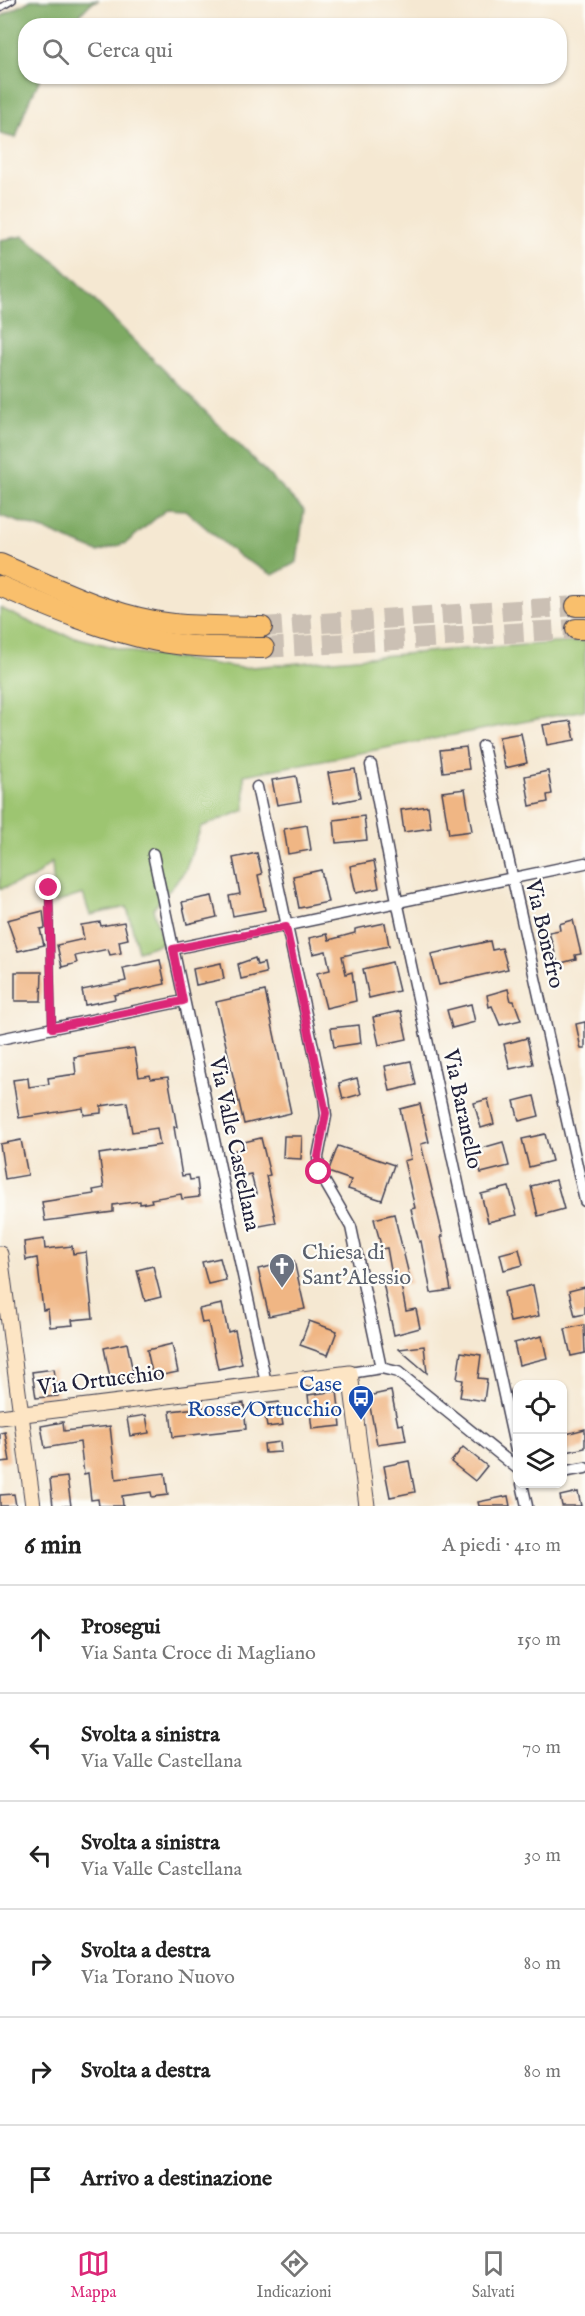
<!DOCTYPE html>
<html lang="it">
<head>
<meta charset="utf-8">
<style>
	body { margin:0; font-family:"IM FELL English",serif; background:#f2f2f2; color:#222 }
	.controls { position:absolute; right:18px; bottom:18px; display:grid; overflow:hidden; border-radius:12px; box-shadow:0 2px 4px #0004 }
	.controls button { width:54px; height:54px; display:grid; place-items:center; padding:0; border:0; border-bottom:2px solid #e0e0e0; background:#fff; color:#222; font:30px sans-serif }
	.stop { position:absolute; width:18px; height:18px; margin:-14px; border:4px solid #db2777; border-radius:50%; background:#fff }
	.stop.end { background:#db2777; border-color:#fff; box-shadow:0 2px 6px #0008 }
	.list { margin:0; padding:0; list-style:none }
	h2 { display:flex; justify-content:space-between; align-items:center; height:78px; margin:0; padding:0 24px; font-size:26px }
	h2 small { font-size:20px; font-weight:400; color:#767676 }
	.list li { display:grid; grid-template-columns:39px 1fr auto; gap:18px; align-items:center; box-sizing:border-box; height:108px; padding:0 24px; border-top:2px solid #e0e0e0 }
	.list b { display:block; font-size:22px; white-space:nowrap }
	.list p { margin:0; font-size:20px; white-space:nowrap; color:#767676 }
	.list em { font-size:20px; font-style:normal; color:#767676 }
	.icon { flex:none; width:33px; height:33px; fill:none; stroke:currentColor; stroke-width:2; stroke-linecap:round; stroke-linejoin:round }
	.map { position:relative; flex:none; width:585px; height:1506px; overflow:hidden }
	.search { position:absolute; background:#fff; box-shadow:0 2px 4px #0004; left:18px; right:18px; top:18px; height:66px; display:flex; align-items:center; gap:15px; box-sizing:border-box; padding:0 21px; border-radius:24px; color:#767676; font-size:22px }
	.sheet { height:726px; background:#fff }
	nav { display:flex; justify-content:space-around; align-items:center; box-sizing:border-box; height:84px; border-top:2px solid #e0e0e0; background:#fff; font-size:16px; color:#767676 }
	nav a { display:grid; justify-items:center; gap:3px }
	nav .on { color:#db2777 }
	.map>svg:first-child { display:block }
	.green { fill:#9dc571; stroke:#607456; stroke-width:1.5 }
	.forest { fill:#7eaa63; stroke:#50664f; stroke-width:1.5 }
	.building { fill:#f0b684 }
	.lines { fill:none; stroke-linecap:round; stroke-linejoin:round }
	.highway-tunnel { stroke:#cbc0b4; stroke-width:20; stroke-dasharray:20 10; stroke-linecap:butt }
	.lane-casing { stroke:#424052; stroke-width:8 }
	.street-casing { stroke:#424052; stroke-width:13 }
	.secondary-casing { stroke:#424052; stroke-width:17 }
	.highway-casing { stroke:#424052; stroke-width:22 }
	.lane { stroke:#fff; stroke-width:5 }
	.street { stroke:#fff; stroke-width:10 }
	.secondary { stroke:#fde5c4; stroke-width:15 }
	.highway { stroke:#f9bf6c; stroke-width:20 }
	.route { stroke:#db2777; stroke-width:8 }
	.labels { text-anchor:middle; dominant-baseline:central; stroke-width:4.5; stroke-linejoin:round; paint-order:stroke }
	.street-label { font-size:22px; fill:#22223b; stroke:#fdfcf7 }
	.worship-label { font-size:22px; fill:#5b616d; stroke:#fdfcf7; text-anchor:start }
	.transit-label { font-size:22px; fill:#164399; stroke:#fdfcf7; text-anchor:end }
</style>
</head>
<body>
<div class="map">
<svg width="585" height="1506" viewBox="0 0 585 1506">
	<rect width="100%" height="100%" fill="#fdfcf7"/>
	<filter id="ink" filterUnits="userSpaceOnUse"><feTurbulence type="fractalNoise" baseFrequency=".0167" numOctaves="2"/><feDisplacementMap in="SourceGraphic" scale="12" xChannelSelector="R" yChannelSelector="G"/><feConvolveMatrix kernelMatrix="1 2 1 2 8 2 1 2 1" color-interpolation-filters="sRGB"/></filter>
	<filter id="wash" filterUnits="userSpaceOnUse"><feTurbulence type="fractalNoise" baseFrequency=".008" numOctaves="4" result="noise"/><feDisplacementMap in="SourceGraphic" scale="24" xChannelSelector="R" yChannelSelector="G"/><feGaussianBlur stdDeviation="1.35" result="paint"/><feColorMatrix in="noise" values="0 0 0 0 0 0 0 0 0 0 0 0 0 0 0 0 0 1.4 0 .05"/><feComposite in="paint" operator="in"/></filter>
	<g filter="url(#wash)">
		<rect width="100%" height="100%" fill="#f5e8d2"/>
		<!-- green -->
		<path class="green" d="M0 608 47 630 133 652 241 668 450 650 585 641V710L244 775 245 810 201 827 185 871 153 909 163 943 138 951 127 907 90 915 83 894 55 903 52 862 33 878 0 889Z"/>
		<!-- forest -->
		<g class="forest">
			<path d="M31 0H99L91 3 70 25 26 26V76L41 77 25 110 16 138 0 134V17Z"/>
			<path d="M24 236 59 265 304 510 297 562 273 575 240 557 185 510 167 509 126 543 98 552 47 531 0 516V240Z"/>
		</g>
		<g id="blocks">
			<!-- building -->
			<g class="building">
				<path d="M571 721 575 740 547 745 543 725Z"/>
				<path d="M521 733 527 763 505 768 499 737Z"/>
				<path d="M466 747 469 769 443 772 440 750Z"/>
				<path d="M355 769 360 798 334 803 328 773Z"/>
				<path d="M548 771 552 794 547 795 548 802 530 806 525 776Z"/>
				<path d="M296 776 301 801 277 805 272 780Z"/>
				<path d="M465 789 472 831 449 834 442 792Z"/>
				<path d="M428 806 431 828 404 832 401 810Z"/>
				<path d="M364 816 367 840 336 843 334 820Z"/>
				<path d="M307 825 311 850 288 854 284 829Z"/>
				<path d="M257 853 262 874 258 875 265 910 233 916 229 896 240 894 233 858Z"/>
				<path d="M374 861 379 888 356 893 350 866Z"/>
				<path d="M321 870 328 902 299 908 293 876Z"/>
				<path d="M212 896 217 917 187 924 182 902Z"/>
				<path d="M43 911 45 928 40 929 44 945 18 951 7 920Z"/>
				<path d="M573 920 581 954 575 955 576 959 558 964 549 932 560 930 559 924Z"/>
				<path d="M100 922 101 926 124 922 128 939 119 941 121 953 110 955 108 949 75 956 77 963 62 967 57 945 84 939 81 925Z"/>
				<path d="M385 923 389 946 342 956 346 974 352 972 356 1001 326 1008 317 973 330 970 326 951 313 954 309 938 327 934 329 940 355 933V929Z"/>
				<path d="M490 941 492 950 502 948 508 969 439 985 431 954Z"/>
				<path d="M255 958 257 965 264 963 266 973 241 979 238 964Z"/>
				<path d="M160 960 165 984 114 995 115 999 85 1005 82 990 126 981 123 968Z"/>
				<path d="M392 962 399 991 369 998 363 969Z"/>
				<path d="M221 963 224 979 196 985 193 969Z"/>
				<path d="M15 972H42L41 1001H15Z"/>
				<path d="M508 989 511 1001H514L521 1020 500 1025 492 1006 489 1007 487 995Z"/>
				<path d="M265 991 291 1113 244 1124 216 1002Z"/>
				<path d="M471 1004 475 1022 452 1028 447 1010Z"/>
				<path d="M401 1011 407 1039 379 1045 373 1017Z"/>
				<path d="M585 1022V1049H581L576 1024Z"/>
				<path d="M359 1025 361 1043 334 1047 331 1028Z"/>
				<path d="M527 1038 533 1064 510 1069 504 1044Z"/>
				<path d="M134 1048 139 1077 150 1075 151 1079 168 1077 177 1127H174L182 1176 189 1175 190 1180 197 1179 199 1197 182 1199 181 1194 151 1199 152 1202 140 1204V1201L113 1205V1212L45 1221 42 1202 94 1194 93 1190 104 1188 99 1154 160 1145 157 1128 132 1132 127 1102 101 1106V1113L84 1115 83 1108 19 1118 13 1080 28 1078 29 1087 49 1084 48 1078 76 1074 74 1057Z"/>
				<path d="M411 1061 416 1085 390 1091 385 1066Z"/>
				<path d="M357 1078 361 1094 343 1099 339 1083Z"/>
				<path d="M534 1096 539 1116 519 1121 514 1101Z"/>
				<path d="M488 1099 494 1124 481 1128 474 1103Z"/>
				<path d="M420 1104 429 1142 421 1144 443 1236H441L451 1290 431 1293 421 1241 419 1242 411 1209 415 1208 404 1161 411 1159 400 1109Z"/>
				<path d="M545 1134 552 1161 529 1167 522 1139Z"/>
				<path d="M284 1136H302L301 1159 283 1158Z"/>
				<path d="M261 1138 270 1175 266 1176 276 1223 255 1227 248 1196 256 1194 251 1174 241 1176 235 1150 245 1148 244 1142Z"/>
				<path d="M21 1140 28 1175 5 1179 0 1144Z"/>
				<path d="M503 1142 509 1166 481 1173 475 1150Z"/>
				<path d="M338 1146 394 1165 382 1200 348 1189 351 1180 328 1172Z"/>
				<path d="M556 1180 564 1209 538 1216 531 1186Z"/>
				<path d="M509 1187 517 1215 488 1222 481 1194Z"/>
				<path d="M394 1214 411 1283 401 1285 406 1311 416 1309 420 1328 394 1335 382 1278 392 1276 387 1248 382 1249 374 1219Z"/>
				<path d="M44 1239 45 1249 72 1246 73 1254 86 1252 93 1318 72 1320 73 1325 50 1327 48 1309 43 1310 37 1258 26 1260 24 1242Z"/>
				<path d="M519 1249 523 1265 504 1270 500 1254Z"/>
				<path d="M220 1258 226 1280 208 1284 202 1262Z"/>
				<path d="M294 1261 305 1309 269 1316 258 1269Z"/>
				<path d="M153 1266 161 1297 145 1301 137 1270Z"/>
				<path d="M533 1285 539 1316 510 1322 504 1292Z"/>
				<path d="M585 1287V1314L575 1316 569 1291Z"/>
				<path d="M222 1304 228 1332 235 1330 242 1364 218 1369 208 1322 202 1323 199 1309Z"/>
				<path d="M309 1321 337 1331 328 1355 300 1345Z"/>
				<path d="M584 1325 585 1353 571 1356 565 1329Z"/>
				<path d="M542 1336 547 1358 519 1365 514 1343Z"/>
				<path d="M127 1343 134 1377 111 1382 104 1348Z"/>
				<path d="M172 1344 178 1372 153 1377 147 1350Z"/>
				<path d="M424 1346 427 1373 399 1349Z"/>
				<path d="M461 1352 481 1355 478 1378 487 1379 484 1401 460 1397 463 1380 457 1379Z"/>
				<path d="M54 1369 58 1396 36 1398 32 1372Z"/>
				<path d="M337 1391 341 1426 312 1429 308 1395Z"/>
				<path d="M391 1391 398 1425 403 1424 406 1440 377 1444 368 1396Z"/>
				<path d="M279 1402 283 1425 267 1427 263 1404Z"/>
				<path d="M244 1403 246 1429 173 1437 170 1411Z"/>
				<path d="M146 1415 149 1433 130 1436 127 1418Z"/>
				<path d="M63 1422 64 1431 110 1426 116 1479 165 1473 168 1495 152 1497 151 1492 122 1496 123 1506H99L98 1499 91 1500 88 1473 84 1474 80 1442 45 1448 41 1426Z"/>
				<path d="M585 1429V1448L562 1453V1435Z"/>
				<path d="M5 1432 10 1461 0 1462V1433Z"/>
				<path d="M280 1442 281 1452 265 1453 264 1444Z"/>
				<path d="M463 1447 487 1466 475 1481 451 1462Z"/>
				<path d="M409 1461 415 1492 390 1497 384 1466Z"/>
				<path d="M67 1477 71 1506H53L50 1479Z"/>
				<path d="M578 1492 581 1506H562L560 1496Z"/>
				<path d="M14 1494 16 1506H0V1495Z"/>
				<path d="M508 1496 510 1506H479L478 1502Z"/>
			</g>
		</g>
	</g>
	<g filter="url(#ink)">
		<use href="#blocks" fill-opacity="0" stroke="#424052" stroke-width="1.5"/>
		<g class="lines">
			<!-- highway-tunnel -->
			<g class="highway-tunnel">
				<path d="M262 627 576 606"/>
				<path d="M264 648 576 629"/>
			</g>
			<!-- lane casing -->
			<g class="lane-casing">
				<g id="lane">
					<path d="M0 8 13 0"/>
					<path d="M49 888 52 1028"/>
				</g>
			</g>
			<!-- street casing -->
			<g class="street-casing">
				<g id="street">
					<path d="M483 746 585 1201"/>
					<path d="M371 765 397 901 518 1460"/>
					<path d="M257 787 324 1098 326 1116 318 1157 319 1172 351 1227 381 1368"/>
					<path d="M153 854 266 1383"/>
					<path d="M173 949 585 863"/>
					<path d="M0 1039 183 1001"/>
					<path d="M350 1373 381 1368 398 1372 518 1469"/>
					<path d="M562 1472 585 1468"/>
					<path d="M522 1484 527 1506"/>
				</g>
			</g>
			<!-- secondary casing -->
			<g class="secondary-casing">
				<g id="secondary">
					<path d="M0 1254 33 1506"/>
					<path d="M0 1417 350 1373 367 1506"/>
				</g>
			</g>
			<!-- highway casing -->
			<g class="highway-casing">
				<g id="highway">
					<path d="M0 564C55 587 113 618 174 624 203 627 233 626 262 627"/>
					<path d="M0 586C51 608 102 630 157 641 192 648 229 647 264 648"/>
					<path d="M576 606H585"/>
					<path d="M576 629H585"/>
				</g>
			</g>
			<!-- lane -->
			<use href="#lane" class="lane"/>
			<!-- street -->
			<use href="#street" class="street"/>
			<!-- secondary -->
			<use href="#secondary" class="secondary"/>
			<!-- highway -->
			<use href="#highway" class="highway"/>
		</g>
	</g>
	<g class="lines" filter="url(#ink)">
		<!-- route -->
		<path class="route" d="M49 888 52 1028 183 1001 173 949 286 927 326 1113 318 1157 319 1172"/>
	</g>
	<!-- icons -->
	<defs>
		<g id="church-pin" transform="scale(1.35)"><path d="M0 17L-7.5 6A9.5 9.5 0 1 1 7.5 6Z" fill="#6b7280" stroke="#fdfcf7"/><path d="M-1.2-6h2.4v3.5h3.3v2.4h-3.3V6h-2.4V-.1h-3.3v-2.4h3.3Z" fill="#fff"/></g>
		<g id="bus-pin" transform="scale(1.35)"><path d="M0 17L-7.5 6A9.5 9.5 0 1 1 7.5 6Z" fill="#1a4fb4" stroke="#fdfcf7"/><path d="M-5-6H5V4H4V6H2V4H-2V6H-4V4H-5ZM-3.5-4V0h7V-4ZM-3.5 1.2v1.5H-2V1.2ZM2 1.2v1.5H3.5V1.2Z" fill="#fff"/></g>
	</defs>
	<g fill-rule="evenodd">
		<use href="#church-pin" x="282" y="1266"/>
		<use href="#bus-pin" x="361" y="1398"/>
	</g>
	<g class="labels">
		<!-- street labels -->
		<g class="street-label">
			<text transform="translate(544 934) rotate(77)">Via Bonefro</text>
			<text transform="translate(462 1109) rotate(78)">Via Baranello</text>
			<text transform="translate(234 1144) rotate(78)">Via Valle Castellana</text>
			<text transform="translate(101 1381) rotate(-7)">Via Ortucchio</text>
		</g>
		<!-- worship labels -->
		<g class="worship-label">
			<text x="302" y="1253">Chiesa di<tspan x="302" dy="25">Sant'Alessio</tspan></text>
		</g>
		<!-- transit labels -->
		<g class="transit-label">
			<text x="342" y="1385">Case<tspan x="342" dy="25">Rosse/Ortucchio</tspan></text>
		</g>
	</g>
</svg>
<div class="controls">
<button><svg class="icon" aria-label="locate" viewBox="0 0 24 24"><circle cx="12" cy="12" r="6"/><path d="M12 2v4M12 18v4M2 12h4M18 12h4"/></svg></button>
<button><svg class="icon" aria-label="layers" viewBox="0 0 24 24"><path d="M12 4l9 5-9 5-9-5zM3 14l9 5 9-5"/></svg></button>
</div>
<div class="stop" style="left:319px;top:1172px"></div>
<div class="stop end" style="left:49px;top:888px"></div>
<div class="search"><svg class="icon" aria-label="search" viewBox="0 0 24 24"><circle cx="10" cy="10" r="6"/><path d="M15 15l6 6"/></svg>Cerca qui</div>
</div>
<section class="sheet">
<h2>6 min<small>A piedi · 410 m</small></h2>
<ul class="list">
<li><svg class="icon" aria-label="ahead" viewBox="0 0 24 24"><path d="M12 20V5M6 11l6-6 6 6"/></svg><div><b>Prosegui</b><p>Via Santa Croce di Magliano</p></div><em>150 m</em></li>
<li><svg class="icon" aria-label="left" viewBox="0 0 24 24"><path d="M17 20v-9H6M10 6l-5 5 5 5"/></svg><div><b>Svolta a sinistra</b><p>Via Valle Castellana</p></div><em>70 m</em></li>
<li><svg class="icon" aria-label="left" viewBox="0 0 24 24"><path d="M17 20v-9H6M10 6l-5 5 5 5"/></svg><div><b>Svolta a sinistra</b><p>Via Valle Castellana</p></div><em>30 m</em></li>
<li><svg class="icon" aria-label="right" viewBox="0 0 24 24"><path d="M7 20v-9h11M14 6l5 5-5 5"/></svg><div><b>Svolta a destra</b><p>Via Torano Nuovo</p></div><em>80 m</em></li>
<li><svg class="icon" aria-label="right" viewBox="0 0 24 24"><path d="M7 20v-9h11M14 6l5 5-5 5"/></svg><div><b>Svolta a destra</b></div><em>80 m</em></li>
<li><svg class="icon" aria-label="arrive" viewBox="0 0 24 24"><path d="M6 21V4h12l-3 4 3 4H6"/></svg><div><b>Arrivo a destinazione</b></div></li>
</ul>
</section>
<nav>
<a class="on"><svg class="icon" aria-label="map" viewBox="0 0 24 24"><path d="M3 6l6-2 6 2 6-2v14l-6 2-6-2-6 2zM9 4v14M15 6v14"/></svg>Mappa</a>
<a><svg class="icon" aria-label="directions" viewBox="0 0 24 24"><path d="M12 3l9 9-9 9-9-9zM9 14v-3h6M13 9l2 2-2 2"/></svg>Indicazioni</a>
<a><svg class="icon" aria-label="saved" viewBox="0 0 24 24"><path d="M7 4h10v16l-5-4-5 4z"/></svg>Salvati</a>
</nav>
</body>
</html>
